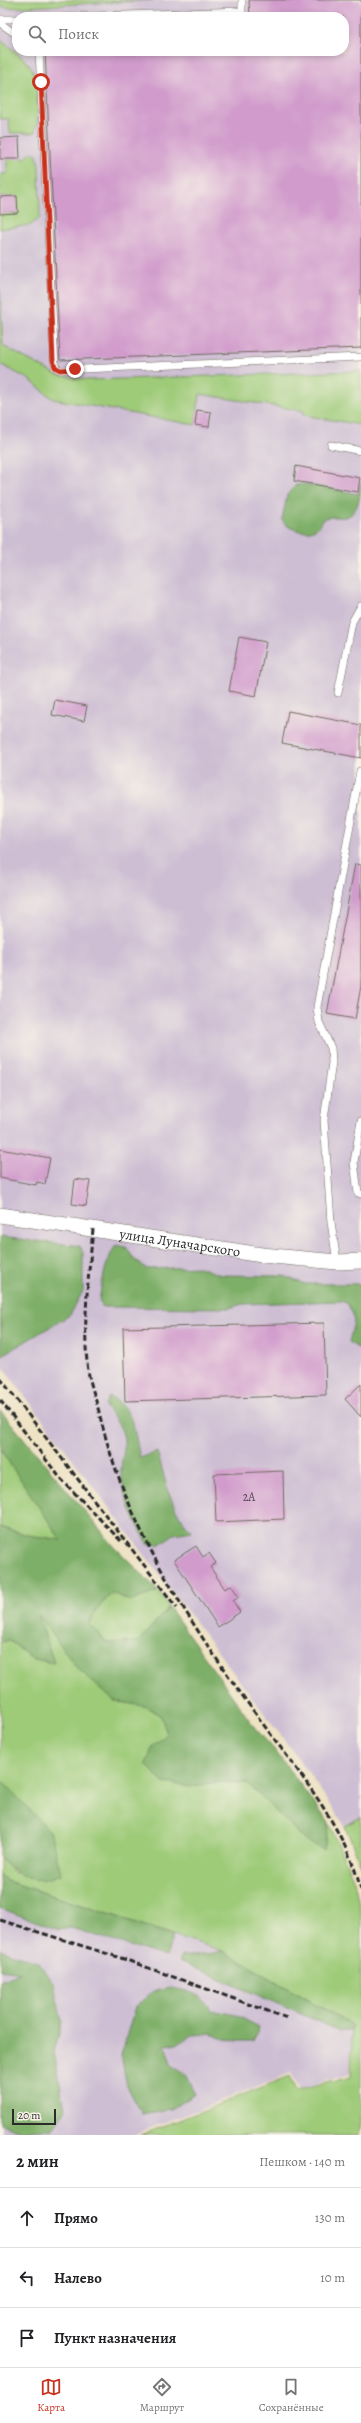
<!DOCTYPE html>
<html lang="ru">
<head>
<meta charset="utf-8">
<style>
	body { margin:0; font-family:Alegreya,serif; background:#f6f6f6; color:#202124 }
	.scale { position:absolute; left:12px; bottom:10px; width:44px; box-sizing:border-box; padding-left:4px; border:2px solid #2b2b2b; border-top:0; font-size:11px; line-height:14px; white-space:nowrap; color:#2b2b2b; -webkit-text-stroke:3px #f7f3e8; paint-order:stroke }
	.stop { position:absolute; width:12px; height:12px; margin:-9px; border:3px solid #c8321e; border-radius:50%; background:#fff }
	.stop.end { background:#c8321e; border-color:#fff; box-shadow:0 1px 4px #0008 }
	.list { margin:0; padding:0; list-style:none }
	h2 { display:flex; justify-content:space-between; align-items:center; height:52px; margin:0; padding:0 16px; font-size:17px }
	h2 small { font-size:13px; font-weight:400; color:#757577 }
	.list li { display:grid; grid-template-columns:26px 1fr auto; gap:12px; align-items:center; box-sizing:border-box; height:60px; padding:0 16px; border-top:1px solid #e0e0e0 }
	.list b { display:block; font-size:15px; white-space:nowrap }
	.list em { font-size:13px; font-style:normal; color:#757577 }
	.icon { flex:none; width:22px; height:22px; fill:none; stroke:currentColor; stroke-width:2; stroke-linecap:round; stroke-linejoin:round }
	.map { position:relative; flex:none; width:361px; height:2135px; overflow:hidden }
	.search { position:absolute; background:#fff; box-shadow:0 2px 6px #0003; left:12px; right:12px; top:12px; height:44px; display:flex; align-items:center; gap:10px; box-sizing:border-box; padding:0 14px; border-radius:16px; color:#757577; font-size:15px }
	.sheet { height:232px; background:#fff }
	nav { display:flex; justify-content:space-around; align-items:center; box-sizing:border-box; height:56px; border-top:1px solid #e0e0e0; background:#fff; font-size:11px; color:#757577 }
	nav a { display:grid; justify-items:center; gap:2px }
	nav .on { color:#c8321e }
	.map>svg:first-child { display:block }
	.industrial { fill:#cdbed3; fill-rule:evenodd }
	.green { fill:#9ecb78; stroke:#647b52 }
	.forest { fill:#7eaf68; stroke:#546d4a }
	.building { fill:#d19ccc }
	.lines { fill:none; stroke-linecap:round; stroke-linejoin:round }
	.service-casing { stroke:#706b61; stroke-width:8 }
	.minor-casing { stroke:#706b61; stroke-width:16 }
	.service { stroke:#fff; stroke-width:7 }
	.minor { stroke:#fff; stroke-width:15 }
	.rail { stroke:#2b2b2b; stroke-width:3; stroke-dasharray:6 3; stroke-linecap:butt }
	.route { stroke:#c8321e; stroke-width:5 }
	.labels { text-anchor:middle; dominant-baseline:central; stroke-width:3; stroke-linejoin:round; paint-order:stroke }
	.number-label { font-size:12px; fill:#544753 }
	.street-label { font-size:14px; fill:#2b2b2b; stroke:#f7f3e8 }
</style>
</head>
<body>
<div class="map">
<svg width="361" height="2135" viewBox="0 0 361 2135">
	<rect width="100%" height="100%" fill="#f7f3e8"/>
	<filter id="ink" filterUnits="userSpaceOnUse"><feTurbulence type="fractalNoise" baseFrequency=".025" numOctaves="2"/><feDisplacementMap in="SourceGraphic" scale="8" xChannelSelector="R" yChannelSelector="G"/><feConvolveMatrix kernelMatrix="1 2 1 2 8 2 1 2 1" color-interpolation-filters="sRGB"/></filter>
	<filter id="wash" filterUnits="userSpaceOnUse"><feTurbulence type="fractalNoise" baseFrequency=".012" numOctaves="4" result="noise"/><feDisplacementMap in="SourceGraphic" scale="16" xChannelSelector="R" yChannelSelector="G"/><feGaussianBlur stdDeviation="0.9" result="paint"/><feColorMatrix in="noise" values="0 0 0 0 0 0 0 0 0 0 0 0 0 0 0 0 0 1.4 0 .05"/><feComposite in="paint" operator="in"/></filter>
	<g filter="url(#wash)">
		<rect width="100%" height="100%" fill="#efe3c5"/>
		<!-- industrial -->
		<g class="industrial">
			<path d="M0 0H361V1817L345 1826 306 1769 0 1363ZM17 17H344V51H17Z"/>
			<path d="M0 1874 7 1881 223 1951 352 2025 350 2073 299 2089 291 2073 133 2135H0Z"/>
		</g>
		<!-- green -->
		<g class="green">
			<path d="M0 0H153L7 8 0 6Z"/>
			<path d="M0 40C8 46 28 60 32 69 38 80 40 124 34 133H10L9 119H0Z"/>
			<path d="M31 152 37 155 39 166 40 218 31 225 0 229V214L18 213 17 196 0 197V174H7V159L26 158Z"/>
			<path d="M0 289 3 346 57 375 89 380 361 371V425L303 415 304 411 200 394 195 425 53 399 30 380 0 364Z"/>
			<path d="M0 1449 62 1540 28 1535 0 1527Z"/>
			<path d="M159 1591 169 1607 138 1642 107 1643 90 1624 97 1609 112 1593 131 1601Z"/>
			<path d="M37 1612 114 1701 145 1706 161 1716 167 1734 153 1746 222 1782 247 1783 323 1850 329 1823 354 1881 361 1913V2123L358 2135H141L290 2076 296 2090 351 2076 352 2025 223 1951 7 1881 0 1874V1857L16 1874 12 1793 0 1779V1643L9 1640 31 1658 54 1663Z"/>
			<path d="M361 1817V1866L345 1826Z"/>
		</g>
		<!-- forest -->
		<g class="forest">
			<path d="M361 483C361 494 358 515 345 517 339 518 332 516 326 518 321 520 321 524 318 527 308 536 288 530 282 520L287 495 296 485 304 484 358 494Z"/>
			<path d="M0 1237 72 1245 80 1246 83 1253V1291L70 1315 1 1356Z"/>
			<path d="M116 1245 126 1247 134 1259 147 1269 199 1267 221 1275 284 1276 305 1284H361V1350L349 1342 354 1321 348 1304 342 1301 242 1304 229 1308 103 1307 99 1301C102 1283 105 1261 116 1245Z"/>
			<path d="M109 1397C134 1405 135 1436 140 1458L157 1452C166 1479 170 1511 192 1531L174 1534 158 1545 148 1544C136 1523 122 1496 121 1472 121 1461 125 1451 124 1441 124 1428 112 1416 105 1406Z"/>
			<path d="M0 1410 113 1545 159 1591 131 1601 112 1593 97 1609 90 1624 107 1643 138 1642 169 1607 255 1728 273 1748 329 1823 324 1850 306 1841 247 1783 222 1782 191 1786 163 1783 146 1764 153 1746 167 1734 161 1716 145 1706 114 1701 76 1667 38 1614 54 1663 31 1658 9 1640 0 1643V1527L28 1535 61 1540 0 1449Z"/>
			<path d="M0 1779 50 1831 61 1874C34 1886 20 1878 0 1857Z"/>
			<path d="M0 1874 7 1881 173 1935 166 1957 71 1928 59 1930 0 1908Z"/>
			<path d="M0 1949 39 1963 54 1985 62 2022 54 2052 65 2110 52 2130 20 2131 0 2124V1981L22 1972 0 1969Z"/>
			<path d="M223 1951 352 2025 351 2031H340L179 1961 182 1956H195Z"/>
			<path d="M171 1988C190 1991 201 1994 212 2010L236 2015 259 2027 253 2041H236L210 2034 192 2035 177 2044 165 2045 172 2066 187 2075 196 2094 171 2109 142 2114 127 2086 121 2055 135 2007 153 1991Z"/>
		</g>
		<g id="blocks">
			<!-- building -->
			<g class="building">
				<path d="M249 0H361V348L60 360 45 51H344V17H250Z"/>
				<path d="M19 137 20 159H0V138Z"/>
				<path d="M17 196 18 213 0 214V197Z"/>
				<path d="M197 410 211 412 209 427 195 425Z"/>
				<path d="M296 466 360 478 358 492 294 481Z"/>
				<path d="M239 637 266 642 256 696 229 691Z"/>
				<path d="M55 700 87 706 84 721 52 715Z"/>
				<path d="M288 711 361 725V758L282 743Z"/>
				<path d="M355 864 361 865V986L355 1019 327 1014Z"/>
				<path d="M0 1149 50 1158 45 1184 37 1182 36 1185 0 1178Z"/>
				<path d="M75 1179 90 1181 86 1206 72 1204Z"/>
				<path d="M324 1323 326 1395 125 1401 123 1328Z"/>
				<path d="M361 1384V1417L345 1399Z"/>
				<path d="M283 1471 284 1519 216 1522 214 1474Z"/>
				<path d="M196 1546 203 1557 209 1553 216 1563 210 1567 225 1589 231 1585 239 1597 233 1601 240 1612 218 1627 174 1560Z"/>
			</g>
		</g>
	</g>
	<g filter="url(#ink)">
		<use href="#blocks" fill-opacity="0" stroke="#706b61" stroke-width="1"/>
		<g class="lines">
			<!-- service casing -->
			<g class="service-casing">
				<g id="service">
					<path d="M66 17 242 11V0"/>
					<path d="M0 19H17"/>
					<path d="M0 23 17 35"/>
					<path d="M39 51 55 367 60 370 361 357"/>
					<path d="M331 445 361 451"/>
					<path d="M338 693 352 622 361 606"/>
					<path d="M361 1121 354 1162 358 1193 361 1194"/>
					<path d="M337 1262 331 1222 324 1120 332 1062 331 1048 319 1022 317 1007 360 771"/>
				</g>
			</g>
			<!-- minor casing -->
			<g class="minor-casing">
				<g id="minor">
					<path id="s1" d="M0 1215 262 1255 337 1262 361 1261"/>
				</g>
			</g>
			<!-- service -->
			<use href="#service" class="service"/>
			<!-- minor -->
			<use href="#minor" class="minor"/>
			<!-- rail -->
			<g class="rail">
				<path d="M93 1229C89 1273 83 1317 87 1362 88 1378 95 1396 99 1412 126 1527 189 1623 258 1717 297 1771 344 1824 361 1890"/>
				<path d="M0 1378 177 1608"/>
				<path d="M0 1400 61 1479 122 1542"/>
				<path d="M0 1920 121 1958 287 2018"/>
			</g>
		</g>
	</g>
	<g class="lines" filter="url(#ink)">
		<!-- route -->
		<path class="route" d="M41 82 53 360 55 367 60 370 75 369"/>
	</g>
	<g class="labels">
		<!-- number labels -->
		<g class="number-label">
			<text x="249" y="1497">2А</text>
		</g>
		<!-- street labels -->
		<g class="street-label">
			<text stroke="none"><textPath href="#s1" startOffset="182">улица Луначарского</textPath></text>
		</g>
	</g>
</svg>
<div class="scale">20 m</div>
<div class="stop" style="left:41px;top:82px"></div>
<div class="stop end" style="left:75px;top:369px"></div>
<div class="search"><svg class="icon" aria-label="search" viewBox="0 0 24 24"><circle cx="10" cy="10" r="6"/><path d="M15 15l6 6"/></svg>Поиск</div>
</div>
<section class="sheet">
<h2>2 мин<small>Пешком · 140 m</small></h2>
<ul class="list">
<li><svg class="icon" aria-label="ahead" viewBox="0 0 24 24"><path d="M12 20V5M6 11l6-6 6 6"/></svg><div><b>Прямо</b></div><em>130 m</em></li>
<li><svg class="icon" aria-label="left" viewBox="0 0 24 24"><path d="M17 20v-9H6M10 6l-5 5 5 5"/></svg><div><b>Налево</b></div><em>10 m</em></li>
<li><svg class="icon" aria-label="arrive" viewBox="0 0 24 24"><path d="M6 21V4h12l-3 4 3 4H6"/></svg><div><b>Пункт назначения</b></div></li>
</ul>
</section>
<nav>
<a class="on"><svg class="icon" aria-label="map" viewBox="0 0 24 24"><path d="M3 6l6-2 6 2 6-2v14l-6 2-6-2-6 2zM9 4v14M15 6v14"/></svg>Карта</a>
<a><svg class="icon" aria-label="directions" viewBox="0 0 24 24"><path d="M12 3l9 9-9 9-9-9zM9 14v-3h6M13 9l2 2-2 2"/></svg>Маршрут</a>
<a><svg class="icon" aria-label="saved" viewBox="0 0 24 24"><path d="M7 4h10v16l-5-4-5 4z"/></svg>Сохранённые</a>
</nav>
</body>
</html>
